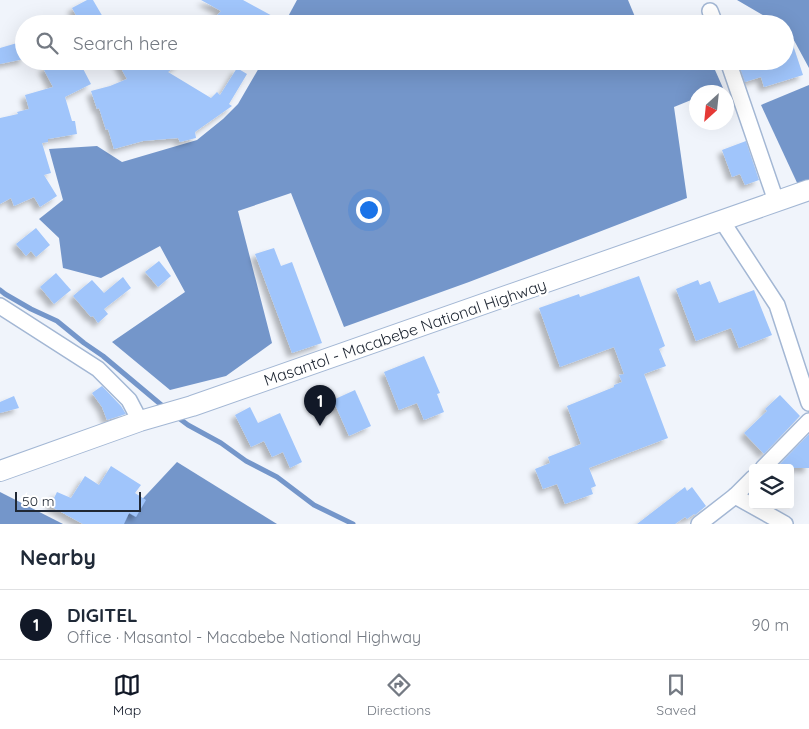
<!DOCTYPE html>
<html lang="en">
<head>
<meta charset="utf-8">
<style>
	body { margin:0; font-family:Quicksand,sans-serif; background:#f2f2f3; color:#1f2937 }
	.controls { position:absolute; right:15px; bottom:15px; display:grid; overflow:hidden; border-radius:5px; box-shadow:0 5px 20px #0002 }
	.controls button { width:45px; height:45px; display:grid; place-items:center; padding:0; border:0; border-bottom:1px solid #e0e1e3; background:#fff; color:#1f2937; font:25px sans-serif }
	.compass { position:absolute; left:689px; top:85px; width:45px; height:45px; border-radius:50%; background:#fff; box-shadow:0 5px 20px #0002; rotate:207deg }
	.scale { position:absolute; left:15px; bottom:12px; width:126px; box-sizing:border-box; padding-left:5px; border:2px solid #202834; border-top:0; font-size:14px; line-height:18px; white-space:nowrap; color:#202834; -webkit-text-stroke:4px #fff; paint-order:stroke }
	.you { position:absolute; left:368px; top:209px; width:18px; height:18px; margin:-12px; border:4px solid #fff; border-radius:50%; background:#1a73e8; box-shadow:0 0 0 8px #1a73e833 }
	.badge { display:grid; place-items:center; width:32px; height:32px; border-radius:50%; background:#111827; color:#fff; font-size:16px; font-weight:700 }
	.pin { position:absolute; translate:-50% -41px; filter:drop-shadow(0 1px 2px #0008) }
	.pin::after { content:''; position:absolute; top:26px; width:18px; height:15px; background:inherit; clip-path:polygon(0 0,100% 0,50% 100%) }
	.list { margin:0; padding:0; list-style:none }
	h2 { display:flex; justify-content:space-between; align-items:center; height:65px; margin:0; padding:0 20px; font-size:21px }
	h2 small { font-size:16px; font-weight:400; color:#747a83 }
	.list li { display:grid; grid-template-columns:32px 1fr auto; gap:15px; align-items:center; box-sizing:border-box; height:70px; padding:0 20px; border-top:1px solid #e0e1e3 }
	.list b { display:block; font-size:19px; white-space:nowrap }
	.list p { margin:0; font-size:16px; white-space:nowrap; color:#747a83 }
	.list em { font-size:16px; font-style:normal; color:#747a83 }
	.icon { flex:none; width:28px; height:28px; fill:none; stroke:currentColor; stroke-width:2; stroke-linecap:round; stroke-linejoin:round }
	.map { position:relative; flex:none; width:809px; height:524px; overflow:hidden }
	.search { position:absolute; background:#fff; box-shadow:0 5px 20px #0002; left:15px; right:15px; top:15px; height:55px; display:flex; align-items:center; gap:12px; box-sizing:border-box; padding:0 18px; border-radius:28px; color:#747a83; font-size:19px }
	.sheet { height:135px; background:#fff }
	nav { display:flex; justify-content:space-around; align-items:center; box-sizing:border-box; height:70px; border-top:1px solid #e0e1e3; background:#fff; font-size:14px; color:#747a83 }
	nav a { display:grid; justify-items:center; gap:2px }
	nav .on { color:#111827 }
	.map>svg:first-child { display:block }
	.water { fill:#7496ca }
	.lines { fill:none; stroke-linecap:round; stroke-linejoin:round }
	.stream { stroke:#7496ca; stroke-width:5 }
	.building { fill:#a0c5fb; filter:url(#shadow) }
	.minor-casing { stroke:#a3b7d4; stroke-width:18 }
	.secondary-casing { stroke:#a3b7d4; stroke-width:22 }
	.minor { stroke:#fff; stroke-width:15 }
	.secondary { stroke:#fff; stroke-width:20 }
	.labels { text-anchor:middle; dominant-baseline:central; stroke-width:5; stroke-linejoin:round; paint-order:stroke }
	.street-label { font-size:16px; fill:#202834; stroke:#fff }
</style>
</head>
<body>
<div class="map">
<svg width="809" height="524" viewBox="0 0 809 524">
	<defs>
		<filter id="shadow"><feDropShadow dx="-4.5" dy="4.5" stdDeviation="2.5" flood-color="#0004"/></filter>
	</defs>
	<rect width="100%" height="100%" fill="#f0f4fb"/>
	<!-- water -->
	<g class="water">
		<path d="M297 0H628L638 24H284Z"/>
		<path d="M737 0H809V68L789 31 785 28V24H778Z"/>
		<path d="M263 61H653L657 70 691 61H711L723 88 710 92H696V98L674 107 687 198 469 282 344 327 291 193 238 211 272 343 226 376 170 390 112 342 185 292 160 246 101 278 63 268 59 238 39 219 63 200 49 149 97 146 122 162 197 140 223 119 238 104Z"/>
		<path d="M809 85V183L799 187 761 105Z"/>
		<path d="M177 462 277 524H119Z"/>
		<path d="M0 492 63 524H0Z"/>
	</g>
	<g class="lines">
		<!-- stream -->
		<g class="stream">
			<path d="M0 290 5 294 31 309 57 321 84 343 103 356 165 408"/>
			<path d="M176 416 188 425 221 443 246 461 277 477 314 505 353 524"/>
		</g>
	</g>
	<!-- building -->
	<g class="building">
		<path d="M87 0H93L107 24H81L72 8Z"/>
		<path d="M201 0H243L287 24H209L221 11Z"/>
		<path d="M788 30 803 75 764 87 761 77 745 82 739 65 749 61H785V31Z"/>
		<path d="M24 41V59L0 64V48Z"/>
		<path d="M57 61H79L91 84 65 97 72 121H75L77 134 48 139V142L42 143 51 173 44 175 57 196 40 207 34 197 14 206 11 198 0 204V118L18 114 17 112 29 109 25 95 53 87 43 68Z"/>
		<path d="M117 61H182L168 72 211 98 217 92 220 95 237 68 247 74 229 104 232 106 195 132 196 138 180 142 178 138 143 141 114 149 108 129 106 130 99 108 97 109 91 91 110 86 127 79Z"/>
		<path d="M746 141 759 180 745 185 740 174 732 177 722 150Z"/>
		<path d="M36 228 50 245 36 257 31 251 26 256 16 244Z"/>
		<path d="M274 248 281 266 292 262 322 343 292 353 255 254Z"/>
		<path d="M159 261 171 276 158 287 145 272Z"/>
		<path d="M56 273 71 290 54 304 40 287Z"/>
		<path d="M639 276 665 346 659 349 666 366 644 374 668 438 589 468 596 486 591 488 593 494 565 504 557 484 543 489 535 469 550 463 548 457 581 444 567 406 614 387V385L622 382 619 375 624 374 614 347 560 367 539 308 579 294 580 297Z"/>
		<path d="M123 277 131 288 104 309 108 314 98 323 93 316 91 317 73 296 92 280 104 293Z"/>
		<path d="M698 280 700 285 710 281 719 303 754 290 772 335 739 348 731 328 696 341 676 289Z"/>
		<path d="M424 356 440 393 437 394 444 412 424 420 417 403 399 410 384 372Z"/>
		<path d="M102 386 121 406 126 414 107 420 102 407 92 393Z"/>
		<path d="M355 390 371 426 349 436 333 400Z"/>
		<path d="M780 395 800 416 764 454 744 433 767 411 765 409Z"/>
		<path d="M14 396 19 408 0 413V402Z"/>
		<path d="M250 407 258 423 280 413 302 462 290 468 283 452 272 457 264 441 251 447 235 415Z"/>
		<path d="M809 434V468H778L777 467Z"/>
		<path d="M111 466 141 485 135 493 146 500 136 517 129 513 124 524H83L50 506 57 492 71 498 85 476 99 485Z"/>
		<path d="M685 487 687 491 692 487 706 506 695 515 694 514 687 519 685 517 675 524H637Z"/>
	</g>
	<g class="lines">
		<!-- minor casing -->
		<g class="minor-casing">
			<g id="minor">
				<path d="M710 11 715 24"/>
				<path d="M728 61 776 201"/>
				<path d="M722 221 777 305 809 403"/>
				<path d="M0 306 98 369 129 400 140 421"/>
				<path d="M763 468 809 421"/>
				<path d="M735 496 785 524"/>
				<path d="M699 524 735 496 753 478"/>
			</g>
		</g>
		<!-- secondary casing -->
		<g class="secondary-casing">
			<path id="secondary" d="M0 471 140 421 192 406 809 190"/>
		</g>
		<!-- minor -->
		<use href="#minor" class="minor"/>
		<!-- secondary -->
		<use href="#secondary" class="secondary"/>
	</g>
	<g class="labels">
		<!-- street labels -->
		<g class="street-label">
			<text transform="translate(405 332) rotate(-19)">Masantol - Macabebe National Highway</text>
		</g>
	</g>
</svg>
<div class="controls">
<button><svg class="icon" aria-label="layers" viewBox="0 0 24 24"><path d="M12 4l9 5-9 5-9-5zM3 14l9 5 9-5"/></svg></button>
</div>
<svg class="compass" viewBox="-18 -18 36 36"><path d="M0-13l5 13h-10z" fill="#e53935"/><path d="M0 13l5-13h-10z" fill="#747a83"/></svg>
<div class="scale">50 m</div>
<div class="you"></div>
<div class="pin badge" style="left:320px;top:426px">1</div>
<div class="search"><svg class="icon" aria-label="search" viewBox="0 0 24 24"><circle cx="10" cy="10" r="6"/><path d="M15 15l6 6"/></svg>Search here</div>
</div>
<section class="sheet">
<h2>Nearby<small></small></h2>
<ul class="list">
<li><span class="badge">1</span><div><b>DIGITEL</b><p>Office · Masantol - Macabebe National Highway</p></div><em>90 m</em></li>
</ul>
</section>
<nav>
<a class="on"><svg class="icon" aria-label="map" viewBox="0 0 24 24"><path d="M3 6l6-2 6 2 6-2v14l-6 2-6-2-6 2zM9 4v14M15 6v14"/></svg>Map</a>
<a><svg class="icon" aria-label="directions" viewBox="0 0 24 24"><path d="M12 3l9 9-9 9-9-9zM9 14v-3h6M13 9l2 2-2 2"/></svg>Directions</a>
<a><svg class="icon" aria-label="saved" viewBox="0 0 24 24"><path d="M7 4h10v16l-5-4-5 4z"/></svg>Saved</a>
</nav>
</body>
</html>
